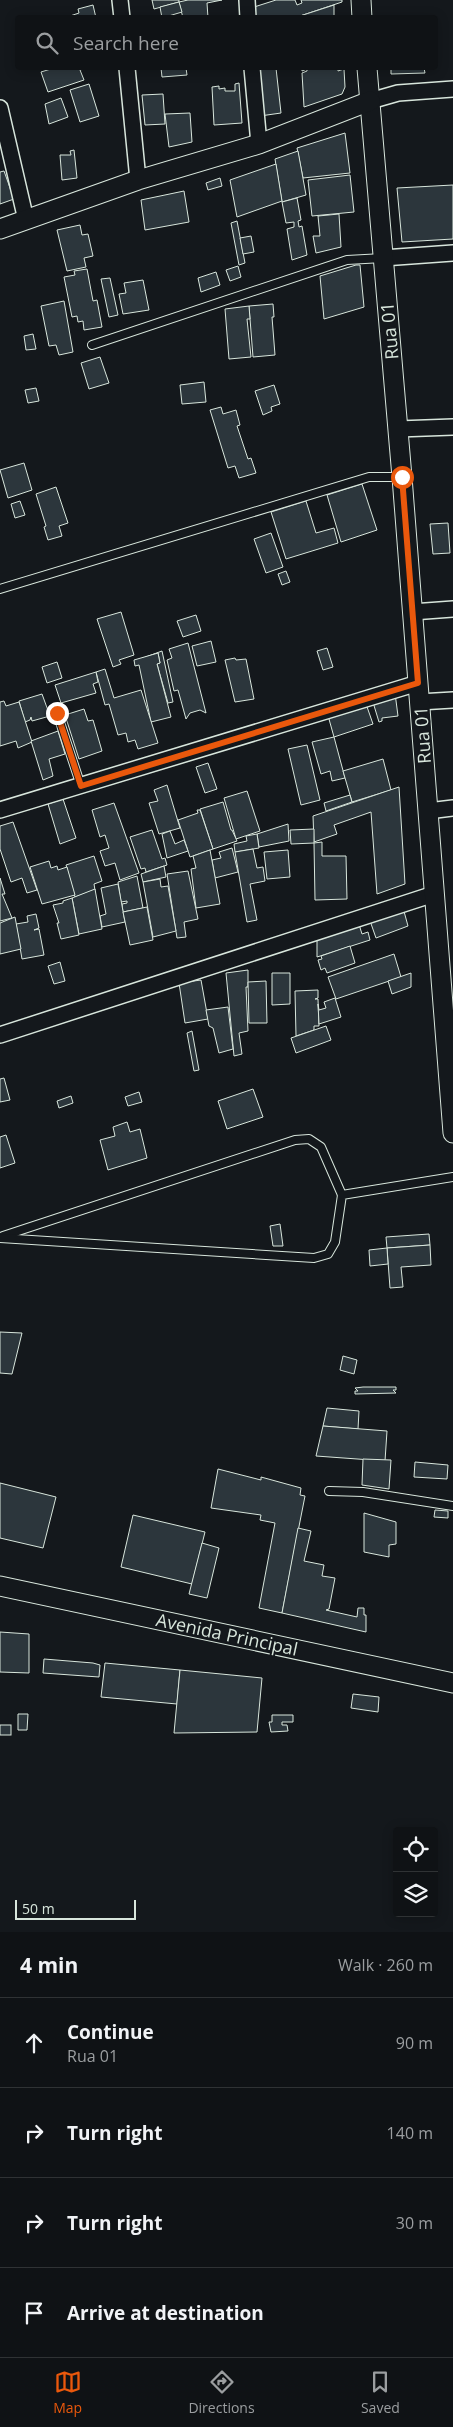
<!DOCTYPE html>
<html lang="en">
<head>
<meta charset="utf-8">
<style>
	body { margin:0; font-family:"Open Sans",sans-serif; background:#1d2022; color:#f1f3f6 }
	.controls { position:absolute; right:15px; bottom:15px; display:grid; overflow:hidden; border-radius:5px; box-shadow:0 2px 12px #0003 }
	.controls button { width:45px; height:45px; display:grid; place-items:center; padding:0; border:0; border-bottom:1px solid #2f3234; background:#0f1215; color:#f1f3f6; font:25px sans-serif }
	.scale { position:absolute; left:15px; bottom:12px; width:121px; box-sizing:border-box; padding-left:5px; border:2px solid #d8e6dc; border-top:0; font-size:14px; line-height:18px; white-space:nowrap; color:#d8e6dc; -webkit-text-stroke:4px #14181c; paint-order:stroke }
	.stop { position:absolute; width:15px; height:15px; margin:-11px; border:4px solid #ea580c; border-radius:50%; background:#fff }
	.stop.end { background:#ea580c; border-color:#fff; box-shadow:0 1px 5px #0008 }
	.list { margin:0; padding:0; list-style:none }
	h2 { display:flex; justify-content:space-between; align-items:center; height:65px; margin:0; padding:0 20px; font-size:21px }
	h2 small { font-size:16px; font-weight:400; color:#9b9ea0 }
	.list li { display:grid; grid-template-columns:32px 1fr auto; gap:15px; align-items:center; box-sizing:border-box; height:90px; padding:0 20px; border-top:1px solid #2f3234 }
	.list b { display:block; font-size:19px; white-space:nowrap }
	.list p { margin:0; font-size:16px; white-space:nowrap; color:#9b9ea0 }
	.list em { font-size:16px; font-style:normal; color:#9b9ea0 }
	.icon { flex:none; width:28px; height:28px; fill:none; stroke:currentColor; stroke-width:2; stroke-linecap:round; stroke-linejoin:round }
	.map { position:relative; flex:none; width:453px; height:1932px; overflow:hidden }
	.search { position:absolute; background:#0f1215; box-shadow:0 2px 12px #0003; left:15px; right:15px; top:15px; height:55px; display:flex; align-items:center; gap:12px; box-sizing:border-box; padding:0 18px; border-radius:5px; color:#9b9ea0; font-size:19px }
	.sheet { height:425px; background:#0f1215 }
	nav { display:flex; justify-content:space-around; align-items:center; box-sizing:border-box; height:70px; border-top:1px solid #2f3234; background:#0f1215; font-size:14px; color:#9b9ea0 }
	nav a { display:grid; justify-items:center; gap:2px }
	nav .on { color:#ea580c }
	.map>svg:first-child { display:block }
	.building { fill:#2c363c; stroke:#d8e6dc }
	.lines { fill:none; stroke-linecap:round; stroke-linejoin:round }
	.service-casing { stroke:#d8e6dc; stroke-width:10 }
	.minor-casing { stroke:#d8e6dc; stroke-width:18 }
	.tertiary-casing { stroke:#d8e6dc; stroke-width:21 }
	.service { stroke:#14181c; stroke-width:8 }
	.minor { stroke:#14181c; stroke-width:15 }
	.tertiary { stroke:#14181c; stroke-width:19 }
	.route { stroke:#ea580c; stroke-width:6 }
	.labels { text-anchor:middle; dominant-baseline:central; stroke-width:4; stroke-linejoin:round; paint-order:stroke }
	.street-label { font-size:18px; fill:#d8e6dc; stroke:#14181c }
</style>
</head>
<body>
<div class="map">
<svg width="453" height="1932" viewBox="0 0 453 1932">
	<rect width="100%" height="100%" fill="#14181c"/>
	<!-- building -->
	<g class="building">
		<path d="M152 0H179V2L154 9Z"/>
		<path d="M188 0H222L207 3 208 18H183L179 2Z"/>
		<path d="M276 0H295L297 5 302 3 301 0H342V2L294 18H254L251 8Z"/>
		<path d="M179 2 182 12 162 18 160 7Z"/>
		<path d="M93 5 96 18H64L79 13 78 9Z"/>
		<path d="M334 5V18H298L300 16Z"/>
		<path d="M54 68H87L80 70 84 80 48 92 41 72Z"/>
		<path d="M161 68H186L187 75 162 77Z"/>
		<path d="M255 68H276L281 113 260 116Z"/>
		<path d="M302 68H338V71L344 69 345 87 342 94 304 107 302 73 307 71V69L302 71Z"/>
		<path d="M391 68H424L425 73 391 74Z"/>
		<path d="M239 83 242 123 214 125 212 87 219 86V89L225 88V91H235V84Z"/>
		<path d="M89 84 99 116 80 122 70 90Z"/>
		<path d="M163 94 165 124 145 125 142 95Z"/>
		<path d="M61 98 68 117 49 124 45 104Z"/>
		<path d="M190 113 192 142 169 147 165 114Z"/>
		<path d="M345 133 350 173 303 178 297 148Z"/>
		<path d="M74 150 77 178 62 180 60 155H71L70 151Z"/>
		<path d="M298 151 306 195 282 202 275 159Z"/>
		<path d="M276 164 282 201 237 217 230 180Z"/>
		<path d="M4 171 14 199 0 204V172Z"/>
		<path d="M350 175 354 212 312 216 308 180Z"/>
		<path d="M220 178 222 186 208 190 206 183Z"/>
		<path d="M453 185V239L402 242 397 188Z"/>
		<path d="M184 191 189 222 145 230 141 200Z"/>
		<path d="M297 198 301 220 298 221 299 227 302 226 307 255 292 260 287 229 294 227V222L286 223 282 202Z"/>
		<path d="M339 214 341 247 316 253 313 236H320L318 216Z"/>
		<path d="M237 221 245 263 239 265 231 223Z"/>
		<path d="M80 225 82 235 88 234 93 256 84 258 86 267 67 271 57 230Z"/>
		<path d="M251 236 254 252 243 254 240 238Z"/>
		<path d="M356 265H360L364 307 324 319 320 276Z"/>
		<path d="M238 266 241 277 230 281 226 270Z"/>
		<path d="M87 269 93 301 97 300 102 327 84 330 83 321 78 322 77 316 72 317 64 277 75 275 74 271Z"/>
		<path d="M216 272 220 285 201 292 198 278Z"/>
		<path d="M110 278 118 315 109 317 101 279Z"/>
		<path d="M143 280 149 310 123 314 119 294 126 293 124 283Z"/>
		<path d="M64 301 73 352 59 355 56 345 49 346 41 306Z"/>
		<path d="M273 304 274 317H272L275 355 253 357 249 306Z"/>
		<path d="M249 306 250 319H247L251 357 229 359 225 309Z"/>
		<path d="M33 334 36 349 26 350 24 336Z"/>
		<path d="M100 357 109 383 89 389 81 363Z"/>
		<path d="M204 382 206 402 182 404 180 385Z"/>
		<path d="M274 385 280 404 271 407 272 411 263 415 255 391Z"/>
		<path d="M36 388 39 401 28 403 25 390Z"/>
		<path d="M221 407 223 414 236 410 240 425 237 426 248 459 251 458 256 473 239 478 235 466 228 468 210 410Z"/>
		<path d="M24 463 32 490 8 498 0 470Z"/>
		<path d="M362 484 377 530 341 542 327 495Z"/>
		<path d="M56 487 68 523 59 526 62 536 48 540 44 527 46 526 36 494Z"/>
		<path d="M20 501 25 515 15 518 11 504Z"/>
		<path d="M306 501 316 533 334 528 338 543 286 559 271 512Z"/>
		<path d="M448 523 450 553 433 554 430 524Z"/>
		<path d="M271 533 283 567 266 573 254 539Z"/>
		<path d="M286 571 290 582 282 585 278 574Z"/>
		<path d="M121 612 134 655 119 660 121 664 113 667 97 619Z"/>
		<path d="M196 615 201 631 183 637 177 621Z"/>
		<path d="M211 641 216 662 197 666 192 646Z"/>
		<path d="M188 643 206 713 200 710 190 713 186 719 178 690 174 691 167 660 172 658 169 649Z"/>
		<path d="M327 648 333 667 323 670 317 651Z"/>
		<path d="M162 651 173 702 168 703 157 664 160 663 158 653 143 658Z"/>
		<path d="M158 653 160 663 157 664 171 717 151 722 139 665 135 666 134 660Z"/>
		<path d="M235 658 236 660 246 659 254 699 235 702 225 660Z"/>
		<path d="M57 662 62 678 47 683 42 667Z"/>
		<path d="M105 669 114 698 141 690 158 743 138 749 135 740 128 742 126 733 118 735 109 704 105 705 96 672Z"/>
		<path d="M96 672 98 682 93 684 96 693 61 703 55 685Z"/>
		<path d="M395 693 398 716 382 718V721L379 722 372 699Z"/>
		<path d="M42 694 50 716 32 721 31 717 30 720 25 722 19 701Z"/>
		<path d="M4 701 6 706 19 702 32 742 18 748 16 741 0 746V702Z"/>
		<path d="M365 701 373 724 334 737 327 712Z"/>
		<path d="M84 709 88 721 93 720 102 751 79 759 65 715Z"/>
		<path d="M58 731 65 754 49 759 53 776 43 780 31 741Z"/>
		<path d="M334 737 345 778 332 781 330 771 321 774 312 742Z"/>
		<path d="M307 745 320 800 301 805 288 749Z"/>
		<path d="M383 759 391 790 352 802 343 771Z"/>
		<path d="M208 763 217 789 205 793 196 767Z"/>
		<path d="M167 785 180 828 159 834 149 803 158 801 154 790Z"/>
		<path d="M399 787 405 884 377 894 371 812 334 825 337 834 314 842 313 816Z"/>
		<path d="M247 791 260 831 236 839 224 798Z"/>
		<path d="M350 795 352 802 326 811 324 803Z"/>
		<path d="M63 799 76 838 60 844 48 804Z"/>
		<path d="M223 802 231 830H232L237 841 213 849 200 809Z"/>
		<path d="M114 803 139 873 120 880 115 863 105 866 100 851 109 848 105 835 100 837 92 810Z"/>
		<path d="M197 810H200L213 849 190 857 178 820 198 813Z"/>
		<path d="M13 822 37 890 27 893 22 878 11 882 0 849V826Z"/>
		<path d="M288 824 289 841 259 847 257 834Z"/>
		<path d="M314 829V843L291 844 290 830Z"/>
		<path d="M152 830 162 859 165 858 167 865 146 872 145 868 141 869 130 837Z"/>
		<path d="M170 831 175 844 184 840 188 851 167 858 162 834Z"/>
		<path d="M257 834 259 848 235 852 234 844 247 841 246 836Z"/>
		<path d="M322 842V856H346L347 899 315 900 314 843Z"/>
		<path d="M232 848 238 872 215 878 212 860 221 858 219 852Z"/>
		<path d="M253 849 257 868 263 867 265 881 250 884 257 920 247 922 235 852Z"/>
		<path d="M210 850 220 904 196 908 191 869 196 868 193 856Z"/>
		<path d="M288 850 290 877 267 879 264 852Z"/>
		<path d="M94 856 102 881 94 884 95 890 75 897 66 865Z"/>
		<path d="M49 861 51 868 57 866 58 870 67 867 75 895 42 904 30 867Z"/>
		<path d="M164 866 166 877 143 882 141 874Z"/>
		<path d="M188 871 198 919 184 922 186 937 177 938 167 874Z"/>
		<path d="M137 876 143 908 123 912 122 904 127 903V901L121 902 118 882Z"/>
		<path d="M0 878 5 894H2L12 918 0 921Z"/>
		<path d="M160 879 161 887 168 886 176 931 153 937 143 882Z"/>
		<path d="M118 884 125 922 102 927 100 916 106 914 101 888Z"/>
		<path d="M95 889 102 929 79 934 72 898Z"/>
		<path d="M72 898 79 935 61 939 57 923H59L53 905 63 903V901Z"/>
		<path d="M402 904 408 926 376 938 368 915Z"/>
		<path d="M147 907 153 940 130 945 123 912Z"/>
		<path d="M36 914 39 928 34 930 39 929 44 955 22 959 16 924 28 922 27 916Z"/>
		<path d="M15 917 21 949 0 954V923Z"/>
		<path d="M357 918 362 934 368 932 370 940 317 957V932Z"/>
		<path d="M350 946 355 963 327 973 325 968 321 970 318 960 322 959 321 956Z"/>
		<path d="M394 954 401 977 336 999 328 977Z"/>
		<path d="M60 962 65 981 54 984 48 966Z"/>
		<path d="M248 970V987H246L248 1031 239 1033 242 1054 234 1056 226 973Z"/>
		<path d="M272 973H290V1004L272 1005Z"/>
		<path d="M411 973V987L392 994 388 981Z"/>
		<path d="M201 980 208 1019 185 1023 179 983Z"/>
		<path d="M266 981 267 1023H249L248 982Z"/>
		<path d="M318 990V998L315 999H318L319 1026H314V1030L296 1036 295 991Z"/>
		<path d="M335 998 341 1017 319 1024 318 1004 319 1010 326 1008 324 1002Z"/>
		<path d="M228 1007 233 1049 219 1053 213 1028 209 1026 206 1010Z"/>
		<path d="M326 1026 331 1040 296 1053 291 1038Z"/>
		<path d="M192 1031 199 1070 194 1071 187 1033Z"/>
		<path d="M4 1078 10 1100 0 1102V1079Z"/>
		<path d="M253 1089 263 1117 227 1129 218 1101Z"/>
		<path d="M139 1092 142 1102 128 1106 125 1097Z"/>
		<path d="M71 1096 73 1103 59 1108 57 1101Z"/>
		<path d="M127 1122 130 1132 140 1129 147 1158 108 1170 100 1140 115 1136 113 1127Z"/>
		<path d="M6 1135 15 1163 0 1168V1137Z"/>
		<path d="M280 1224 283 1246H273L270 1226Z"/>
		<path d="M429 1234 430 1245 387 1248 386 1237Z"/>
		<path d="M430 1245 431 1265 401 1267 403 1287 390 1288 387 1248Z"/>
		<path d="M387 1248 388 1264 370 1266 369 1250Z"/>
		<path d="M0 1332 22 1333 12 1374 0 1373Z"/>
		<path d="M343 1356 357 1360 354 1374 340 1370Z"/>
		<path d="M363 1387H396V1390H393L396 1393 355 1394V1391H358L355 1388Z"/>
		<path d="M327 1408 359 1411 358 1429 323 1426Z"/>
		<path d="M323 1426 387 1431 385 1461 316 1456Z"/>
		<path d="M363 1459 391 1460 389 1489 362 1485Z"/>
		<path d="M415 1462 448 1465 447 1479 414 1477Z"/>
		<path d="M218 1469 261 1480V1477L301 1488 300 1495 305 1496 282 1613 259 1608 275 1523 260 1520 261 1515 211 1508Z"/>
		<path d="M0 1483 56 1497 43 1548 0 1538Z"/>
		<path d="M435 1510 448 1511V1518L434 1517Z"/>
		<path d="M364 1513 396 1522V1544L389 1545V1557L364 1552Z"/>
		<path d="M133 1515 205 1532 192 1584 121 1567Z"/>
		<path d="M298 1528 311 1531 304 1561 324 1565 322 1576 335 1578 329 1609 326 1610 357 1617 358 1608H364V1615H366V1632L282 1613Z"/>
		<path d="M202 1543 219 1548 207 1598 189 1594Z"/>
		<path d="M0 1632 29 1634V1673L0 1672Z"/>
		<path d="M44 1659 93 1663 100 1665 99 1677 43 1673Z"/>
		<path d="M105 1663 180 1670 177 1704 101 1697Z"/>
		<path d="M180 1670 262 1678 257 1732 174 1733Z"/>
		<path d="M353 1694 379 1697 378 1712 351 1708Z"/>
		<path d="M18 1714H28L27 1730H18Z"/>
		<path d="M272 1715H293V1722H282V1725H287L288 1731 271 1732 269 1722H272Z"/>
		<rect x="0" y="1725" width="11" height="10"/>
	</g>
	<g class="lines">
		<!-- service casing -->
		<g class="service-casing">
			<g id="service">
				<path d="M92 345 347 260 383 258"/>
				<path d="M0 589 369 477H401"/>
				<path d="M57 713 81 786"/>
				<path d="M3 1236 295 1140 309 1139 321 1147 342 1195"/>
				<path d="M0 1238 314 1258 328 1254 335 1242 342 1195 453 1177"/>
				<path d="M329 1491 363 1492 453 1506"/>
			</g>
		</g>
		<!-- minor casing -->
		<g class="minor-casing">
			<g id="minor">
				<path d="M120 0 122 18"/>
				<path d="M247 0 248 18"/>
				<path d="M127 68 138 180"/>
				<path d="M252 68 259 144"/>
				<path d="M370 101 398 93 453 89"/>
				<path d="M0 108 26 220"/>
				<path d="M383 258 453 253"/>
				<path d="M398 429 453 427"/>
				<path d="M412 612 453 609"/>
				<path d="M419 702 453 700"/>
				<path d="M0 810 418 683"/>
				<path d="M428 811 453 808"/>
				<path d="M0 1035 434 894"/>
			</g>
		</g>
		<!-- tertiary casing -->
		<g class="tertiary-casing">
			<g id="tertiary">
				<path d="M361 0 362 18"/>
				<path d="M367 68 402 477 453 1133"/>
				<path d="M0 229 138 180 259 144 370 101"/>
				<path d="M0 1586 453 1683"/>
			</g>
		</g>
		<!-- service -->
		<use href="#service" class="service"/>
		<!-- minor -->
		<use href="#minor" class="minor"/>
		<!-- tertiary -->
		<use href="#tertiary" class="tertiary"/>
	</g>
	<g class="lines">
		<!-- route -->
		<path class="route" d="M57 713 81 786 418 683 402 477"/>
	</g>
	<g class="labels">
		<!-- street labels -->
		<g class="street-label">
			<text transform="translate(389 331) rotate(-95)">Rua 01</text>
			<text transform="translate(422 735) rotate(-94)">Rua 01</text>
			<text transform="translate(227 1634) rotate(12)">Avenida Principal</text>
		</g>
	</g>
</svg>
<div class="controls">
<button><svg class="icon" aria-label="locate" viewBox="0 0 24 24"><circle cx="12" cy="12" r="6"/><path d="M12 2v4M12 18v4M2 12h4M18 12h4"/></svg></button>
<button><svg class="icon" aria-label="layers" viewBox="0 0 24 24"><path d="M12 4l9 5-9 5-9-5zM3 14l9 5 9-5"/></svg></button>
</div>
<div class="scale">50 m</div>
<div class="stop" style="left:402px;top:477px"></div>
<div class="stop end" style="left:57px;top:713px"></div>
<div class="search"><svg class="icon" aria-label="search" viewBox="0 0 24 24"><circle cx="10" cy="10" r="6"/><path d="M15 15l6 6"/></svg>Search here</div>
</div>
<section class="sheet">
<h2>4 min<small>Walk · 260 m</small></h2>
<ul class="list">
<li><svg class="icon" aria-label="ahead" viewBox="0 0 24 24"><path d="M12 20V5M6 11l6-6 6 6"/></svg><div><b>Continue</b><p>Rua 01</p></div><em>90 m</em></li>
<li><svg class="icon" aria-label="right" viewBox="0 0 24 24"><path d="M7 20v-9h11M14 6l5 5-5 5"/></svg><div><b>Turn right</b></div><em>140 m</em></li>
<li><svg class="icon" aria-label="right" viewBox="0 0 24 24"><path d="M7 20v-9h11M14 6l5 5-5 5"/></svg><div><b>Turn right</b></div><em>30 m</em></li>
<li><svg class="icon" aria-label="arrive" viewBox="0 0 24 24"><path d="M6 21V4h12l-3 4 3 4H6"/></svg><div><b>Arrive at destination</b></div></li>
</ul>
</section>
<nav>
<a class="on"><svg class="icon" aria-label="map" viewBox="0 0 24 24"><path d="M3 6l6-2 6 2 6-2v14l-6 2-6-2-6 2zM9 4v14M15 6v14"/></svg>Map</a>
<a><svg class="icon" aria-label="directions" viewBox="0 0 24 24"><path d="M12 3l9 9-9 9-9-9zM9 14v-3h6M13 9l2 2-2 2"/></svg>Directions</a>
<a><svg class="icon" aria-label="saved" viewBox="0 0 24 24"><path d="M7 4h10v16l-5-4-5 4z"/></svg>Saved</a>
</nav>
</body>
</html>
